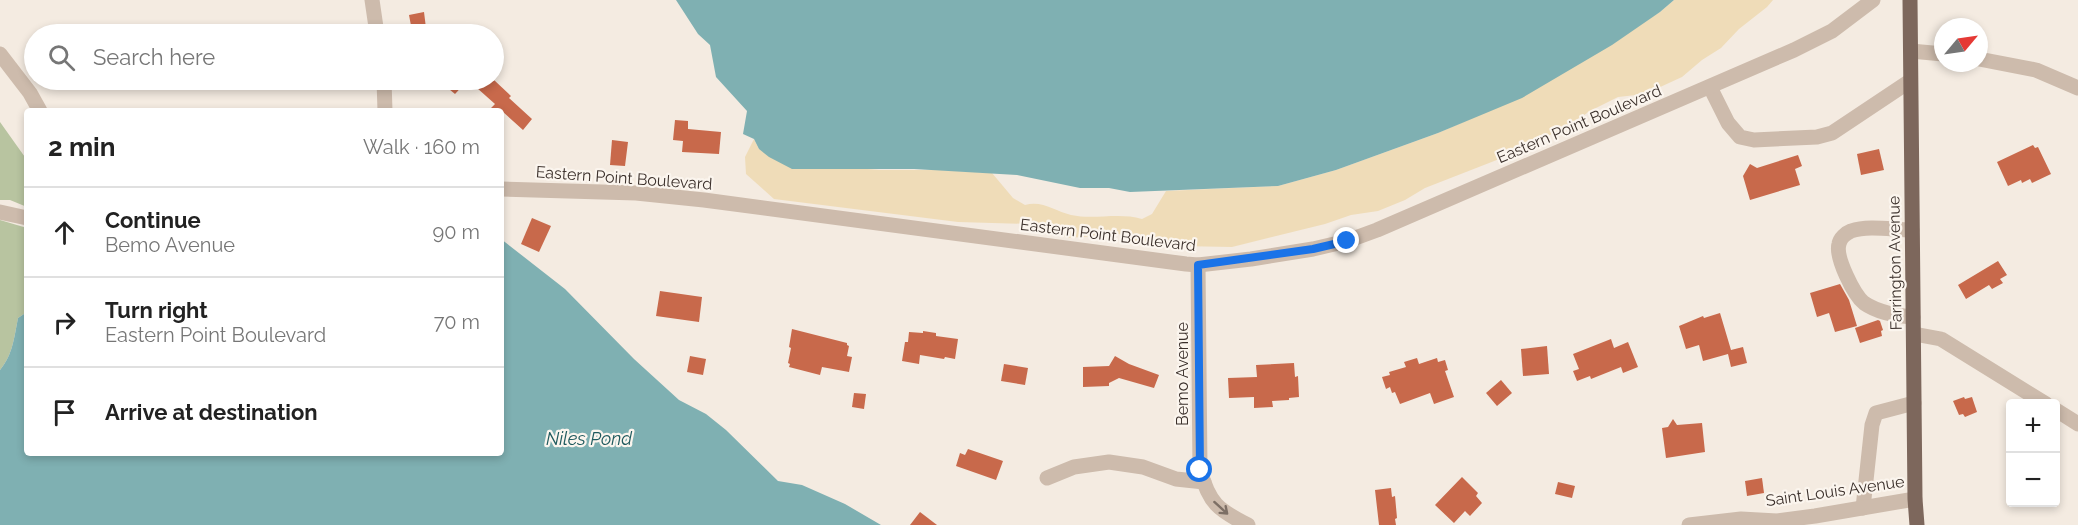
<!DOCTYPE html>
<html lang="en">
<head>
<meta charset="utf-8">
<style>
	body { margin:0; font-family:Raleway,sans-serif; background:#f2f2f2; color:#222 }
	.controls { position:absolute; right:18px; bottom:18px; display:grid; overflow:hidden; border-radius:6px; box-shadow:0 3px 9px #0003 }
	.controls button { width:54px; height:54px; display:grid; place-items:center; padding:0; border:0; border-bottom:2px solid #e0e0e0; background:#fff; color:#222; font:30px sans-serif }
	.compass { position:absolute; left:1934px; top:18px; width:54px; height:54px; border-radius:50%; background:#fff; box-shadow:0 3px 9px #0003; rotate:61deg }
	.stop { position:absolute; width:18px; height:18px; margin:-14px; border:4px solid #1a73e8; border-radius:50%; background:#fff }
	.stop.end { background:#1a73e8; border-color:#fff; box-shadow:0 2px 6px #0008 }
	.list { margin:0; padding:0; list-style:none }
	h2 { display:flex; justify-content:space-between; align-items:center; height:78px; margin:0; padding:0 24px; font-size:26px }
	h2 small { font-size:20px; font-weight:400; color:#767676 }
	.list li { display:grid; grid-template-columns:39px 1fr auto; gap:18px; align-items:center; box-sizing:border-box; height:90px; padding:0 24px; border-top:2px solid #e0e0e0 }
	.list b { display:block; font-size:22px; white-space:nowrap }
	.list p { margin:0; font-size:20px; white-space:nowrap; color:#767676 }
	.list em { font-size:20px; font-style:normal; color:#767676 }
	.icon { flex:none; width:33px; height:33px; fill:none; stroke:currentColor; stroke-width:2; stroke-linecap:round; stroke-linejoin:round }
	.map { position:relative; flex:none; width:2078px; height:525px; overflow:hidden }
	.search { position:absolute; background:#fff; box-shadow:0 3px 9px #0003; left:24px; top:24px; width:480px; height:66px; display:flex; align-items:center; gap:15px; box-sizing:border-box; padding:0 21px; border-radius:33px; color:#767676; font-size:22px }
	.panel { position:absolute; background:#fff; box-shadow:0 3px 9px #0003; left:24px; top:108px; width:480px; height:348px; border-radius:6px }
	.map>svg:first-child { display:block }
	.green { fill:#b8c4a0 }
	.sand { fill:#efdcb8 }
	.water { fill:#7fb0b2 }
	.building { fill:#c8694b }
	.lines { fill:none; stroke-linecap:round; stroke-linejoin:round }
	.minor { stroke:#cdbbac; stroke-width:15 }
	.major { stroke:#7d675c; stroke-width:15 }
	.oneway { stroke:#7d6f65 }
	.route { stroke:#1a73e8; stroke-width:8 }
	.labels { text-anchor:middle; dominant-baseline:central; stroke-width:4.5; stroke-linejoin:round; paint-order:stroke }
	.street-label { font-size:16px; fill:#3b302b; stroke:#fbf5ee }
	.water-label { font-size:18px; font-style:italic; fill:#1f5a5e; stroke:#fbf5ee }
</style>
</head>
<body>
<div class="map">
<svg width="2078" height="525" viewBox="0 0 2078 525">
	<rect width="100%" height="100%" fill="#f4ebe1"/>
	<!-- green -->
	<g class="green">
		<path d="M0 122 27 160V207L10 200H0Z"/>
		<path d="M0 220 27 228V312L18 318C14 338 13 354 0 370Z"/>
	</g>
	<!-- sand -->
	<path class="sand" d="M1674 0H1773L1767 7 1739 29 1721 48 1702 60 1682 77 1645 94 1618 97 1592 110 1560 130 1507 156 1425 188 1405 200 1378 211 1351 215 1325 224 1232 247 1178 246 1135 242 1119 234 1069 238 1030 224 958 222 774 199 746 174 745 157 754 139 759 149 845 167 879 170H941L992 173 1013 198 1025 205C1042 200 1055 211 1071 215 1094 220 1119 212 1142 219L1152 214 1166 191 1278 186 1336 170 1438 133 1486 112 1660 12Z"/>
	<!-- water -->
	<g class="water">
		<path d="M676 0H1674L1660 12 1612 45 1522 98 1438 133 1336 170 1278 186 1130 192 1109 188H1080L1017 175 914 169H792L769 157 759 149 754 139 743 134 747 111 716 77 710 45 698 34Z"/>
		<path d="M501 239 565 289 634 359 679 400 706 414 726 430 778 481 802 485 845 504 881 525H0V370C13 354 14 338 18 318L27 312V453H501Z"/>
	</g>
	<!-- building -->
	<g class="building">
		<path d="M424 12 426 28 412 31 409 15Z"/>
		<path d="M438 80H468L455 94Z"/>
		<path d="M468 80H494L511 96 509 98 532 119 523 130 502 111H488L495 104Z"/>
		<path d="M675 120 688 121V129L721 132 719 154 682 152 683 141 673 140Z"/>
		<path d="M612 140 628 142 625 166 610 165Z"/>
		<path d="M2033 145 2035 148 2038 147 2051 174 2032 183 2030 179 2022 183 2021 180 2008 186 1997 162Z"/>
		<path d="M1879 149 1884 170 1861 175 1857 154Z"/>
		<path d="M1798 155 1802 166 1795 169 1800 185 1750 200 1743 176 1750 164 1757 168Z"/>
		<path d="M532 218 551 226 539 252 521 244Z"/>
		<path d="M1998 261 2007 275 2000 279 2003 283 1992 289 1989 285 1966 299 1958 285Z"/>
		<path d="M1840 284 1849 300 1857 326 1835 332 1829 313 1817 317 1810 293Z"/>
		<path d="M660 291 702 297 699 322 656 316Z"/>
		<path d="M1720 313 1731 350 1743 347 1747 363 1731 367 1728 354 1703 361 1699 345 1686 349 1679 326 1703 316 1704 318Z"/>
		<path d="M1878 320 1880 321 1883 330 1881 331 1882 336 1860 343 1855 328Z"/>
		<path d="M792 329 847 343V345L849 346 847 356 852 357 849 372 822 367 820 375 789 367 790 364 788 363 791 348 789 347Z"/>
		<path d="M923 331 936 333V336L958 339 955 359 945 357 944 359 920 355 919 364 902 361 905 342H908L909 332 923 333Z"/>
		<path d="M1611 339 1614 348 1628 342 1638 367 1623 373 1621 367 1591 379 1590 376 1577 381 1573 371 1579 369 1573 354Z"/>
		<path d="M1547 346 1549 374 1523 376 1521 349Z"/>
		<path d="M690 356 706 359 703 375 687 372Z"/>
		<path d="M1115 356 1129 364 1159 375 1154 388 1119 378 1109 383V386L1083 387V367L1109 366Z"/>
		<path d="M1417 358 1419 364 1437 358 1438 362 1445 360 1448 370 1445 371 1454 397 1434 404 1430 393 1400 404 1395 392 1392 393 1390 387 1386 389 1382 377 1390 375 1389 372 1406 367 1404 362Z"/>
		<path d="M1294 363 1295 377 1298 376 1299 397 1289 398V400L1272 401 1273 407 1254 408V397L1229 398 1228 378 1257 377 1256 365Z"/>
		<path d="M1004 364 1028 368 1025 385 1001 381Z"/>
		<path d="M1501 380 1512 393 1497 406 1486 393Z"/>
		<path d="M854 393 866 394 864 409 852 407Z"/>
		<path d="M1964 397 1965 399 1972 397 1977 412 1965 417 1963 414 1959 415 1953 401Z"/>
		<path d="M1673 419 1677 425 1702 423 1705 452 1666 458 1662 428 1668 427Z"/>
		<path d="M968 449 1003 461 996 480 956 466 960 453 965 455Z"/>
		<path d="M1462 477 1478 493 1476 496 1482 503 1470 516 1465 511 1454 523 1435 505Z"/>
		<path d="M1762 478 1764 493 1747 496 1745 481Z"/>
		<path d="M1558 482 1575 486 1572 498 1555 494Z"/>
		<path d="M1391 488 1392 497 1395 496 1397 518 1395 519 1396 525H1379L1375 490Z"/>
		<path d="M920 512 937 525H910Z"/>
	</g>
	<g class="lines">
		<!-- minor -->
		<g class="minor">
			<path d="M372 0 377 34"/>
			<path d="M1911 51 1943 54"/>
			<path d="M0 54 30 93 40 111"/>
			<path d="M1979 59 2036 70 2078 88"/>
			<path d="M384 80 385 111"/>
			<path d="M1710 87 1728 123 1740 137 1754 140 1817 137 1832 133 1910 81"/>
			<path d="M501 189 636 193 704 200 1186 264 1198 265 1251 259 1313 249 1347 241 1377 230 1794 50 1832 31 1873 0"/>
			<path d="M0 212 27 218"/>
			<path d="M1912 230C1893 230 1869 225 1851 231 1846 233 1840 238 1839 244 1835 257 1854 295 1864 303 1877 312 1898 316 1913 317"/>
			<path d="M1198 265 1200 470C1209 503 1218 510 1248 525"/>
			<path d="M1914 334 1941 339 2046 404"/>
			<path d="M2056 410 2078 424"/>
			<path d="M1047 478 1074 467 1109 462 1143 467 1176 479 1204 482"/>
			<path d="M1863 508 1872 425 1876 413 1914 403"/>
			<path d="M1689 525 1741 519 1777 521 1815 516 1915 499"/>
		</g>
		<!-- major -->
		<path class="major" d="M1910 0 1915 499 1917 525"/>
	</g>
	<!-- one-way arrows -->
	<defs><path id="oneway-shaft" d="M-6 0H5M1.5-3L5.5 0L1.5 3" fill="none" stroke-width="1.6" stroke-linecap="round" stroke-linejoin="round" transform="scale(1.5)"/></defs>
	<use class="oneway" href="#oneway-shaft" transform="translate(1221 508) rotate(42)"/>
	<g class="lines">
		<!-- route -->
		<path class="route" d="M1200 470 1198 265 1313 249 1347 241"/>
	</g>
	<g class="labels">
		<!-- street labels -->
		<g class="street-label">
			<text transform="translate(1579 124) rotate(-23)">Eastern Point Boulevard</text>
			<text transform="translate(624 178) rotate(4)">Eastern Point Boulevard</text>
			<text transform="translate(1108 235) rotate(7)">Eastern Point Boulevard</text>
			<text transform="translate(1895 263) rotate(-91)">Farrington Avenue</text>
			<text transform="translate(1182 374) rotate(-90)">Bemo Avenue</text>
			<text transform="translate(1835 491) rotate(-8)">Saint Louis Avenue</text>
		</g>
		<!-- water labels -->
		<g class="water-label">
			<text x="589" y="438">Niles Pond</text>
		</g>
	</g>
</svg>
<div class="controls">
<button>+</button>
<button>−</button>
</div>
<svg class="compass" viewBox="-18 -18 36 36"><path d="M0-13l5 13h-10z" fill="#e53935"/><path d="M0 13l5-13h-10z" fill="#767676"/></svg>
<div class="stop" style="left:1200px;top:470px"></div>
<div class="stop end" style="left:1347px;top:241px"></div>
<div class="search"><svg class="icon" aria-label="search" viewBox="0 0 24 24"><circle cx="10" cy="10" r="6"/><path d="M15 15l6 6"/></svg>Search here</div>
<section class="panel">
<h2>2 min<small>Walk · 160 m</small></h2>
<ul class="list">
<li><svg class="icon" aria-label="ahead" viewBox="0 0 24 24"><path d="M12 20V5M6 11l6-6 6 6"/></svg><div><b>Continue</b><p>Bemo Avenue</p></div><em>90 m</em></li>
<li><svg class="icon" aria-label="right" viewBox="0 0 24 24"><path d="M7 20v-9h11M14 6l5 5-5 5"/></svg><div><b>Turn right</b><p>Eastern Point Boulevard</p></div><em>70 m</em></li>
<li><svg class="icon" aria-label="arrive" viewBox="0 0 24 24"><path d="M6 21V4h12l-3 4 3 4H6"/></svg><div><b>Arrive at destination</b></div></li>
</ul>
</section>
</div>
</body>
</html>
